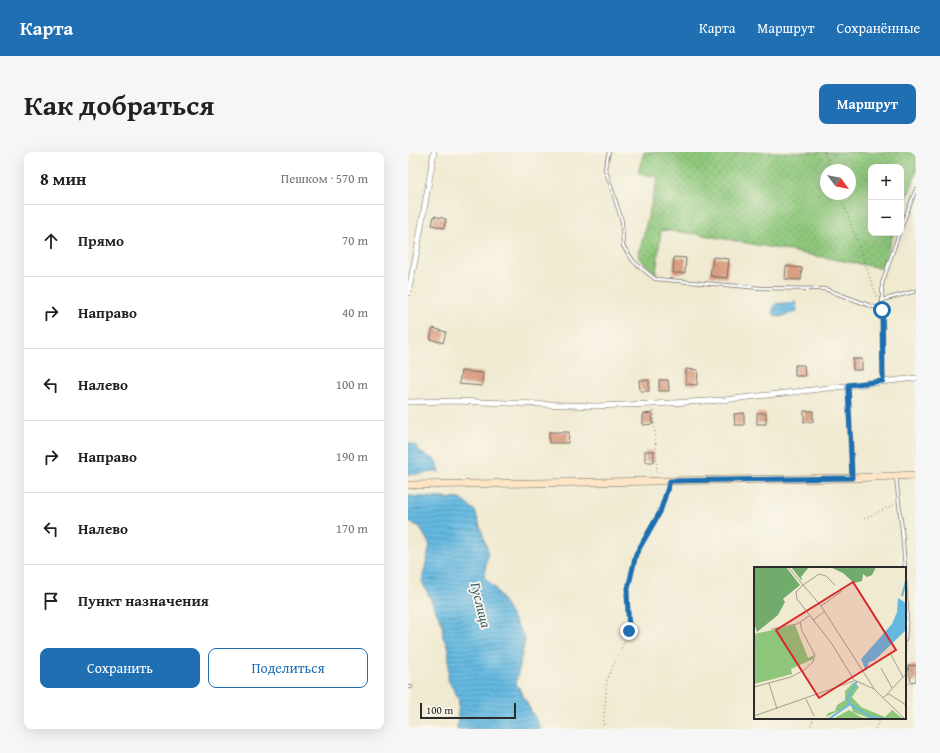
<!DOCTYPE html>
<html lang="ru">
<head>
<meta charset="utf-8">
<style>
	body { margin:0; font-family:"Gentium Book Plus",serif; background:#f6f6f6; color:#202124 }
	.controls { position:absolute; right:12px; top:12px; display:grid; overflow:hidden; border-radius:8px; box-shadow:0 4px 16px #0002 }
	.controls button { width:36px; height:36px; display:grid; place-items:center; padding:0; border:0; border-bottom:1px solid #e0e0e0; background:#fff; color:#202124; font:20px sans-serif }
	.compass { position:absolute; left:412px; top:12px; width:36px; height:36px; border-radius:50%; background:#fff; box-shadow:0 4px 16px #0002; rotate:122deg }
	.scale { position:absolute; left:12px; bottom:10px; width:96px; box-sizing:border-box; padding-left:4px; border:2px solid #2b2b2b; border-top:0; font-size:11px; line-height:14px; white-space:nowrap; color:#2b2b2b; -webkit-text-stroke:3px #fbf7ec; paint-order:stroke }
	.stop { position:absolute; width:12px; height:12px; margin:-9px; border:3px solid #1f6fb2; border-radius:50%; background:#fff }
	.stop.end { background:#1f6fb2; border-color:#fff; box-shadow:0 1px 4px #0008 }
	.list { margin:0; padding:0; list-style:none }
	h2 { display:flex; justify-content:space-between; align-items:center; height:52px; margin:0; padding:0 16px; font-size:17px }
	h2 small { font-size:13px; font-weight:400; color:#757577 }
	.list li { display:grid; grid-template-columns:26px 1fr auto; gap:12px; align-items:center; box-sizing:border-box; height:72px; padding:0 16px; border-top:1px solid #e0e0e0 }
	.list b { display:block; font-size:15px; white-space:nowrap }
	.list em { font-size:13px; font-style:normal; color:#757577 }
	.actions { display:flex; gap:8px; padding:12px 16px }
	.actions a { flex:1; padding:9px 0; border:1px solid #1f6fb2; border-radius:8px; text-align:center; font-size:14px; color:#1f6fb2 }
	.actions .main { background:#1f6fb2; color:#fff }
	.icon { flex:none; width:22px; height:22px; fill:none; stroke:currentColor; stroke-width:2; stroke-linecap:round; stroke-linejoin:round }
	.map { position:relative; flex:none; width:508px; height:577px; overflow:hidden; border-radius:8px }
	header { display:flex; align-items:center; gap:24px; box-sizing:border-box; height:56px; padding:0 20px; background:#1f6fb2; color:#fff }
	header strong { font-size:19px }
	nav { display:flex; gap:22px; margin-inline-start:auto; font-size:14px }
	.intro { display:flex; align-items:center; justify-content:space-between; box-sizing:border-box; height:96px; padding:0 24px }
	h1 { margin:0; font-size:28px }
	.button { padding:10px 18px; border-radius:8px; background:#1f6fb2; color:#fff; font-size:14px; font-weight:700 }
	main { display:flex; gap:24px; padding:0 24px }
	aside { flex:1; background:#fff; border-radius:8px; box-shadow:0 4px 16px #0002 }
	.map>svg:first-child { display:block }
	.grass { fill:url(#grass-dots); stroke:#5c7954; fill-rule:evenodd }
	.water { fill:url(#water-rules); stroke:#487286 }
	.building { fill:url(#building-back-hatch) }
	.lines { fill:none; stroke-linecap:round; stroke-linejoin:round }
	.service-casing { stroke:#706e65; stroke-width:4 }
	.minor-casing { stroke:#706e65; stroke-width:6 }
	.secondary-casing { stroke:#706e65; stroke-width:8 }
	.path { stroke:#706e65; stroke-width:1; stroke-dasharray:1 3; stroke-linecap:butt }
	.service { stroke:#fff; stroke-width:2.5 }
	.minor { stroke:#fff; stroke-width:5 }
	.secondary { stroke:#fde5c5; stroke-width:7 }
	.route { stroke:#1f6fb2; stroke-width:5 }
	.labels { text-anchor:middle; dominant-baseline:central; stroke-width:3.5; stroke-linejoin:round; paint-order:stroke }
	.water-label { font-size:14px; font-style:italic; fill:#3f5d6b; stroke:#fbf7ec }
	.inset-river { fill:none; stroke:#65b9e1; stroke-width:2 }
	.inset-road { fill:none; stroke:#a19e8f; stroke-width:1 }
	.view { fill:#d62828; fill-opacity:0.15; stroke:#d62828; stroke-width:2 }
	.inset-edge { fill:none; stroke:#2b2b2b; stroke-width:2 }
</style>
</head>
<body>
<header>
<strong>Карта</strong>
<nav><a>Карта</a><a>Маршрут</a><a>Сохранённые</a></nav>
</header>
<div class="intro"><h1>Как добраться</h1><a class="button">Маршрут</a></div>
<main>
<aside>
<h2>8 мин<small>Пешком · 570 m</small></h2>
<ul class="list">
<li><svg class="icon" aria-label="ahead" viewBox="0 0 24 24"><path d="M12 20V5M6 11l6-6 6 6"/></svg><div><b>Прямо</b></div><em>70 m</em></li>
<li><svg class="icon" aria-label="right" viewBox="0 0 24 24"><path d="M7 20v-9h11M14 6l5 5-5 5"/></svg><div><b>Направо</b></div><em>40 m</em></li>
<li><svg class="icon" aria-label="left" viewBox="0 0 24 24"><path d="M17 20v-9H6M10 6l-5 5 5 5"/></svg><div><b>Налево</b></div><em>100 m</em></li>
<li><svg class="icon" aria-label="right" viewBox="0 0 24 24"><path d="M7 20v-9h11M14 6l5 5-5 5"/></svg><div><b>Направо</b></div><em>190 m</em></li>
<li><svg class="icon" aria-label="left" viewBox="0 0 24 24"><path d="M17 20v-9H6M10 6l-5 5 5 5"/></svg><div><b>Налево</b></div><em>170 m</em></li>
<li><svg class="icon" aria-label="arrive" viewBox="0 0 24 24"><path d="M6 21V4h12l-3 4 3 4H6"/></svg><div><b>Пункт назначения</b></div></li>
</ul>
<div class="actions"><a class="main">Сохранить</a><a>Поделиться</a></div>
</aside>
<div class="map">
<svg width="508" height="577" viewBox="0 0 508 577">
	<defs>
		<pattern id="grass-dots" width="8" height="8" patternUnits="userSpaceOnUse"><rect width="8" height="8" fill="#8ec77c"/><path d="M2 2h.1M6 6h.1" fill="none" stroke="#74a266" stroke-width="1.8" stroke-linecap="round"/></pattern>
		<pattern id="water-rules" width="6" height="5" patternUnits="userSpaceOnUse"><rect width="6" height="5" fill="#65b9e1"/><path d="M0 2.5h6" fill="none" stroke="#5397b7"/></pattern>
		<pattern id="building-back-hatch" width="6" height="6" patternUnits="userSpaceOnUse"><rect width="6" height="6" fill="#e0a286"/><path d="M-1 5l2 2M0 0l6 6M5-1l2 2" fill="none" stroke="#b6846e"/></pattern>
	</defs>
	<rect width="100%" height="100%" fill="#fbf7ec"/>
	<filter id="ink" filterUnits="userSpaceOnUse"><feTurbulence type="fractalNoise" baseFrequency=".025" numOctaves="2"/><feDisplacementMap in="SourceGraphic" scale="8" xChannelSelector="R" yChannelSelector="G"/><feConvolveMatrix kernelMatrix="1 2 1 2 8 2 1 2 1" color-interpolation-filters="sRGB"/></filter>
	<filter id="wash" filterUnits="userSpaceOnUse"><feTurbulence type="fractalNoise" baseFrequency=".012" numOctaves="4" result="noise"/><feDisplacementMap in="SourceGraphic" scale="16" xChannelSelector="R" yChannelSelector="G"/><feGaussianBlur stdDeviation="0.9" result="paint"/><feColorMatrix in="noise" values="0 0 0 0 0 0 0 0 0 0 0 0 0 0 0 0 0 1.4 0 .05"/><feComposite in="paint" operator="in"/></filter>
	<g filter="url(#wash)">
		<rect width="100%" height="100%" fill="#f0ead1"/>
		<!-- grass -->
		<path class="grass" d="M236 0H508V21L493 63V15H463V81H486L473 116 290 82 253 78 248 122 230 105 250 25 230 21ZM418 18H442V42H418Z"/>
		<!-- water -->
		<g class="water">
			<path d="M388 150 389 159 372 165 365 162V158L368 152Z"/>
			<path d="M0 290 8 294 13 301 26 307 30 313 29 315 33 319 12 322H4L0 324Z"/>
			<path d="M0 344 53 347 67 359 80 399 76 425 87 436 117 487 108 531 133 577H49L51 547 40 528 41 496 35 485 34 471 14 429 22 393 11 374 0 370Z"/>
		</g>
		<g id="blocks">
			<!-- building -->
			<g class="building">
				<path d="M26 64 38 67 36 76 24 73Z"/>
				<path d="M266 105 278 106 277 121H265Z"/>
				<path d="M305 105 321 107 319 126 302 124Z"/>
				<path d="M378 114 394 116 393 128 377 127Z"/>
				<path d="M25 176 38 180 35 191 22 187Z"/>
				<rect x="445" y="207" width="9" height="11"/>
				<path d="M387 213H396L397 224H387Z"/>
				<path d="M278 217 290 218 289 233 278 232Z"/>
				<path d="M53 219 75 221 74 234 51 232Z"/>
				<path d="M231 228H241V239H232Z"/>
				<path d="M251 228H260L261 239H251Z"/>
				<rect x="396" y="259" width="9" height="11"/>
				<path d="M244 261 245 272 235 273V262Z"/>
				<path d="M336 261V273H327L326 262Z"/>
				<rect x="349" y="261" width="9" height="11"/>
				<path d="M141 280H161L160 291H141Z"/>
				<rect x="237" y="299" width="9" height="11"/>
				<path d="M508 513V529L503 530 500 514Z"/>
			</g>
		</g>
	</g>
	<g filter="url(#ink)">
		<use href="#blocks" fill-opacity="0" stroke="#706e65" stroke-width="1"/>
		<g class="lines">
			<!-- service casing -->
			<g class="service-casing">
				<g id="service">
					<path d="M201 0 197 16 214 69 215 94 226 110 247 127 353 136 417 137 474 158"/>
					<path d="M493 76 508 37"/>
					<path d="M474 148 508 139"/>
					<path d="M475 229 474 132 491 81"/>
					<path d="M440 233 444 324"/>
					<path d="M488 325 494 378 497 416"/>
					<path d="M497 430 499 459 497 488"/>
					<path d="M0 535H3"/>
				</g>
			</g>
			<!-- minor casing -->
			<g class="minor-casing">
				<g id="minor">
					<path d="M0 141 8 104 26 0"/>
					<path d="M0 250 45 249 187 254 246 252 316 248 508 226"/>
				</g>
			</g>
			<!-- secondary casing -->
			<g class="secondary-casing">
				<path id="secondary" d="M0 333 444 326 508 323"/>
			</g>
			<!-- path -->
			<g class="path">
				<path d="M416 0 423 18"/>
				<path d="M432 42 469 145"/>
				<path d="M246 259 249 321"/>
				<path d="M456 367 487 352"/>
				<path d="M497 523 498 492"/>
				<path d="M497 530 508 534"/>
				<path d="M195 577 199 528 221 479 219 441 228 402 252 360 260 336"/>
				<path d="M401 577 406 566"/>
				<path d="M467 577 473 566"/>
			</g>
			<!-- service -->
			<use href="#service" class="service"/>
			<!-- minor -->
			<use href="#minor" class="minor"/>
			<!-- secondary -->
			<use href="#secondary" class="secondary"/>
		</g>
	</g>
	<g class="lines" filter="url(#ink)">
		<!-- route -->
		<path class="route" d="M221 479 219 441 228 402 252 360 262 329 444 326 440 233 475 229 474 158"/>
	</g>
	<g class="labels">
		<!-- water labels -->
		<g class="water-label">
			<text transform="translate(73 453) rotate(76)">Гуслица</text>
		</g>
	</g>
	<!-- overview -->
	<g transform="translate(346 415)">
		<rect width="152" height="152" fill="#f0ead1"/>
		<path d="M41 58 54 91 60 88 59 92 37 102 38 107 0 117V67ZM100 115 105 120 98 130 107 140 131 150 138 143 149 152H117L99 145 97 138 72 150 74 146 81 144 83 138 91 133V124ZM95 143 107 150 114 152H79Z" fill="#8ec77c"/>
		<path d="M0 0H32L46 18 29 32 31 35 24 48 3 65 0 56ZM37 0H55L47 10 48 14ZM76 0H122L118 8 113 10 109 7 108 14 100 16 89 6Z" fill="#72ac6c"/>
		<path d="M100 116 103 120 93 136 87 140 92 133 95 121Z" fill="#8ec77c"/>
		<path d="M144 31 152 36V63L121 93 115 95 112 104 107 92 138 57 143 45Z" fill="#65b9e1"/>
		<path class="inset-river" d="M148 29 152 14M103 114 93 132 96 137 117 150 133 152M75 152 96 137"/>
		<path class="inset-road" d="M34 0 67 39 121 123 151 152M49 18 42 25 43 32 78 77 100 113 120 122M49 18 65 7 72 9 81 18M67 39 88 24M59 53 71 44M17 62 43 57 55 49M136 86 149 110M127 101 138 121M15 116 23 142M0 120 37 110 50 103 59 95 61 88 48 64 46 55M133 127 152 107M129 130 135 127 152 138M52 132 60 149M0 149 100 114"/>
		<path class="view" d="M99 15 142 83 65 131 22 63Z"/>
		<rect width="152" height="152" class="inset-edge"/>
	</g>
</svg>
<div class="controls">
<button>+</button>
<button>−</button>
</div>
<svg class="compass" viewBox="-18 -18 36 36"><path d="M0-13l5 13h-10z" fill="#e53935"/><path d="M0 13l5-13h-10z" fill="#757577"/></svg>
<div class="scale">100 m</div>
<div class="stop" style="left:474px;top:158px"></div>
<div class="stop end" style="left:221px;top:479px"></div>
</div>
</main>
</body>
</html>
